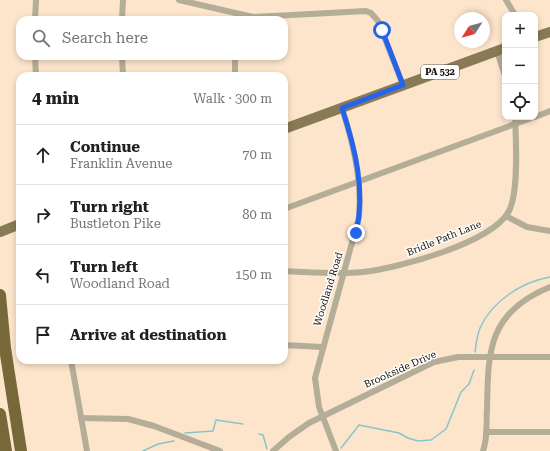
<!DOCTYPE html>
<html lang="en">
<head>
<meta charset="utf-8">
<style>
	body { margin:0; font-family:"Roboto Serif",serif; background:#f2f2f2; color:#202124 }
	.controls { position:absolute; right:12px; top:12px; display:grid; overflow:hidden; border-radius:8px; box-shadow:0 2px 6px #0003 }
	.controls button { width:36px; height:36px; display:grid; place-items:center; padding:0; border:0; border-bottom:1px solid #e0e0e0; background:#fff; color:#202124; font:20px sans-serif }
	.compass { position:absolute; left:454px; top:12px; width:36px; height:36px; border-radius:50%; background:#fff; box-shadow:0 2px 6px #0003; rotate:234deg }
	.stop { position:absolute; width:12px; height:12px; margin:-9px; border:3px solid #2563eb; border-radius:50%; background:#fff }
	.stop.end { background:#2563eb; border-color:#fff; box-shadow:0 1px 4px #0008 }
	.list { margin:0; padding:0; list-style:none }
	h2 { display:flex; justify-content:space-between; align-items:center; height:52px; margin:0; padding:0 16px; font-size:17px }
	h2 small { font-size:13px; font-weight:400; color:#757577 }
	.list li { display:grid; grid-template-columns:26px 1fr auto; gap:12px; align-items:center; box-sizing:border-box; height:60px; padding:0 16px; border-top:1px solid #e0e0e0 }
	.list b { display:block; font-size:15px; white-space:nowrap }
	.list p { margin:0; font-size:13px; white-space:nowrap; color:#757577 }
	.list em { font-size:13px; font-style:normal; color:#757577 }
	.icon { flex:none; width:22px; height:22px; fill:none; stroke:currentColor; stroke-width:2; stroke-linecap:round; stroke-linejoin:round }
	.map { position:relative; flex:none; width:550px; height:451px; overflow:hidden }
	.search { position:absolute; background:#fff; box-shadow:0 2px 6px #0003; left:16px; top:16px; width:272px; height:44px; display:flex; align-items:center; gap:10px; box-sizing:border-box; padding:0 14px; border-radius:12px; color:#757577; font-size:15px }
	.panel { position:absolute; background:#fff; box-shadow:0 2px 6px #0003; left:16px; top:72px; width:272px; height:292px; border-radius:12px }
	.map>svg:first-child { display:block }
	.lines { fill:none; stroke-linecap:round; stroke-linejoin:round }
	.stream { stroke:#85c6cb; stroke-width:1.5 }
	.minor { stroke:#b4ad98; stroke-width:6 }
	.primary { stroke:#877a54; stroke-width:10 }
	.motorway { stroke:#77683a; stroke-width:12 }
	.route { stroke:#2563eb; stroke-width:5 }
	.labels { text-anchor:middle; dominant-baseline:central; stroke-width:3; stroke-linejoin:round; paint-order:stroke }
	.shield { fill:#fff; stroke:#5d5851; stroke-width:1 }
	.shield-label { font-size:9px; font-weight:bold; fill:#181007 }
	.street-label { font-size:10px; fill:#181007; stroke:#fff }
</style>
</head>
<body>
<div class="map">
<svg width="550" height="451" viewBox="0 0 550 451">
	<rect width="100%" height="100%" fill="#fde5cc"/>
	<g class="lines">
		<!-- stream -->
		<g class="stream">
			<path d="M475 352C476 344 477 335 480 328 492 301 522 282 550 277"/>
			<path d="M185 433 213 431 216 420 243 424"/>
			<path d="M259 434 263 435 267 449"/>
			<path d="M341 448 359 425 399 433 408 438 418 441 431 440 446 429 461 392 469 384 474 370"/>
			<path d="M143 451 158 444 174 441"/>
		</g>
		<!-- minor -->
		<g class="minor">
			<path d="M179 0 253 17 366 11 371 13 378 21 403 85"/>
			<path d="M506 0 515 15"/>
			<path d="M35 20 36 0"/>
			<path d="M122 20 123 0"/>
			<path d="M497 51 505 76"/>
			<path d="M35 56 36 76"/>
			<path d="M122 56 123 76"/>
			<path d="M235 76V56"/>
			<path d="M535 117 550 111"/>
			<path d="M284 209 534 117"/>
			<path d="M506 216 527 227 550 231"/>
			<path d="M284 271C310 272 337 275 363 272 399 268 492 243 509 211 519 192 516 139 515 117"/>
			<path d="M284 345 322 347"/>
			<path d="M71 360 87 451"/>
			<path d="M81 418 128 419 154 426 220 451"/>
			<path d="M486 432H550"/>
			<path d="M273 451 289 437 309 423 434 362 458 357H550"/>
			<path d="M336 451 319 407 315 378 359 217C362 179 353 143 342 108"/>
			<path d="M483 451C488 438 486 423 487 409 488 351 488 312 550 287"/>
		</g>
		<!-- primary -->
		<g class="primary">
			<path d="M535 37 550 32"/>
			<path d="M284 129 505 48"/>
			<path d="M0 232 20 224"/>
		</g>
		<!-- motorway -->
		<g class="motorway">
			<path d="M0 295 5 348 21 451"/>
			<path d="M0 414 6 451"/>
		</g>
	</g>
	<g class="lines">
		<!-- route -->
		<path class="route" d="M356 233C366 191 355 148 342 108L403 85 382 30"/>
	</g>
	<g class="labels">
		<!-- shield labels -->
		<rect class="shield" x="421" y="65" width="38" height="14" rx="3"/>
		<g class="shield-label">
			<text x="440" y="72">PA 532</text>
		</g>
		<!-- street labels -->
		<g class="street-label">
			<text transform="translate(444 238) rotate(-22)">Bridle Path Lane</text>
			<text transform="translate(328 289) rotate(-73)">Woodland Road</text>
			<text transform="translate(400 369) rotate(-24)">Brookside Drive</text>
		</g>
	</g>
</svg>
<div class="controls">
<button>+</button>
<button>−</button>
<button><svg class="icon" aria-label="locate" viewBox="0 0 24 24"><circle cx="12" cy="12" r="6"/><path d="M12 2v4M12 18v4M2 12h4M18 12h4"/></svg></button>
</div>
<svg class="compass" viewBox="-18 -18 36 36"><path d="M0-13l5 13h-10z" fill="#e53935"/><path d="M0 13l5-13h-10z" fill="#757577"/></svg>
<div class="stop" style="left:382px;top:30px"></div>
<div class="stop end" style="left:356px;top:233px"></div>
<div class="search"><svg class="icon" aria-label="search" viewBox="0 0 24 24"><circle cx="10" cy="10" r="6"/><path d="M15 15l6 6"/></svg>Search here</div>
<section class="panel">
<h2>4 min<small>Walk · 300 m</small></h2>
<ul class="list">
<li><svg class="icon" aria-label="ahead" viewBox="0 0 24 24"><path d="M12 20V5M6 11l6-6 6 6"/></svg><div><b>Continue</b><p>Franklin Avenue</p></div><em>70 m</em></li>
<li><svg class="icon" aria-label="right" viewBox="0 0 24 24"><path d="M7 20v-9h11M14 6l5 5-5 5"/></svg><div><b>Turn right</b><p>Bustleton Pike</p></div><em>80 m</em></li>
<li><svg class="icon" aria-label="left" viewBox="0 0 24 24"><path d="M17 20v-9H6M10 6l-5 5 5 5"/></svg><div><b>Turn left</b><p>Woodland Road</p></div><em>150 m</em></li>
<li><svg class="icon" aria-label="arrive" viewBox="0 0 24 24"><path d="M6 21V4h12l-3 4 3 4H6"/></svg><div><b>Arrive at destination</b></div></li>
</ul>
</section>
</div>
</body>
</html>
